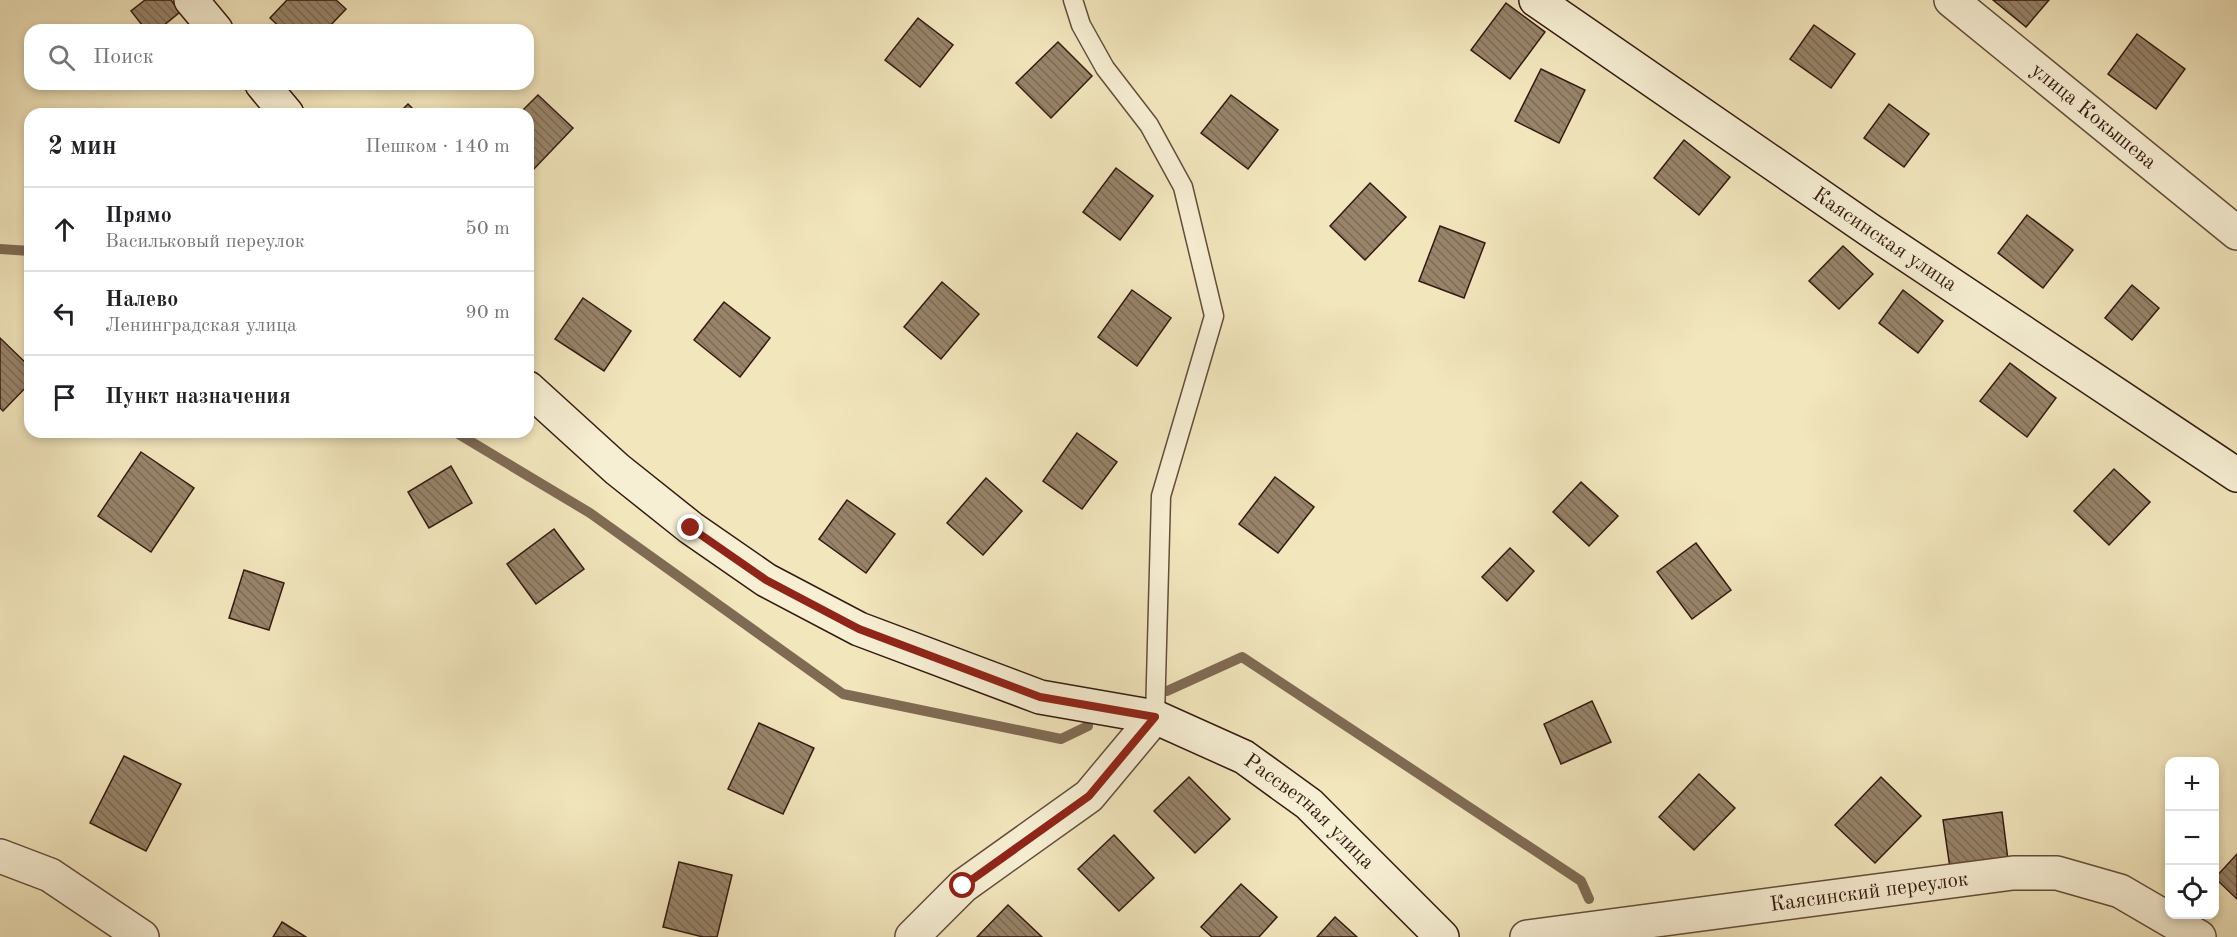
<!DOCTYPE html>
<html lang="ru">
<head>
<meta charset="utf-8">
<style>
	body { margin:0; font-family:"Old Standard TT",serif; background:#f2f2f2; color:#202124 }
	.controls { position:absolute; right:18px; bottom:18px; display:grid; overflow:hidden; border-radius:12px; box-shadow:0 3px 9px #0003 }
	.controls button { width:54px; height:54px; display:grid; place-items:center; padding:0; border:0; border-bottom:2px solid #e0e0e0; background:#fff; color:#202124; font:30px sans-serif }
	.stop { position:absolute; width:18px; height:18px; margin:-14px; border:4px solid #8f2418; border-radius:50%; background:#fff }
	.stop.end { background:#8f2418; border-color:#fff; box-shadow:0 2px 6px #0008 }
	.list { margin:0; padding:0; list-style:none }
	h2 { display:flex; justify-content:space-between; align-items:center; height:78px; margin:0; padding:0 24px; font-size:26px }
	h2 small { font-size:20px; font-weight:400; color:#757577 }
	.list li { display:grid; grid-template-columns:39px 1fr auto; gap:18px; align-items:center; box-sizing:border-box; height:84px; padding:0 24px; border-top:2px solid #e0e0e0 }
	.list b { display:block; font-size:22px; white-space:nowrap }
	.list p { margin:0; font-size:20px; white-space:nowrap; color:#757577 }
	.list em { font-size:20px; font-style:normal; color:#757577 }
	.icon { flex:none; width:33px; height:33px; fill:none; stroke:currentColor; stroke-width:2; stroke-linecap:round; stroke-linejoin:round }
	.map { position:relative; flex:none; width:2237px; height:937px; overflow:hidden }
	.search { position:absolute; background:#fff; box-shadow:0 3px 9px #0003; left:24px; top:24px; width:510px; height:66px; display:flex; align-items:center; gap:15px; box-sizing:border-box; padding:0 21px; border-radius:18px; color:#757577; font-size:22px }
	.panel { position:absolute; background:#fff; box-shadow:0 3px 9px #0003; left:24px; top:108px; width:510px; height:330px; border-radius:18px }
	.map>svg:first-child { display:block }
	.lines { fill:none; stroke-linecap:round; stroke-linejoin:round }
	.stream { stroke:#7f6b54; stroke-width:10 }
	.building { fill:url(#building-back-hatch); stroke:#341a10; stroke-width:1.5 }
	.lane-casing { stroke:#644d3b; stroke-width:21 }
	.street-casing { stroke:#644d3b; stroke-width:36 }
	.secondary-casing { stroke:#341a10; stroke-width:36 }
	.lane { stroke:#f7efd4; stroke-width:18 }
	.street { stroke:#f7efd4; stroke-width:33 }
	.secondary { stroke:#f7efd4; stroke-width:33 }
	.route { stroke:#8f2418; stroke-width:8 }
	.labels { text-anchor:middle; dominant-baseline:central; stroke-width:4.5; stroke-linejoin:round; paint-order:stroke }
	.street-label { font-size:21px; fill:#341a10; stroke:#f7efd4 }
</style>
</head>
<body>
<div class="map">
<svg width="2237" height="937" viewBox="0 0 2237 937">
	<defs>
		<pattern id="building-back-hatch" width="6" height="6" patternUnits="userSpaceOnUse" patternTransform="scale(1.5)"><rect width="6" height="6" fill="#97846a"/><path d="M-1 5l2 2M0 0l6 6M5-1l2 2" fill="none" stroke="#7c6b56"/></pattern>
	</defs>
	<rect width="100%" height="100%" fill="#f2e6bd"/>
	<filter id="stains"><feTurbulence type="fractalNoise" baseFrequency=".00333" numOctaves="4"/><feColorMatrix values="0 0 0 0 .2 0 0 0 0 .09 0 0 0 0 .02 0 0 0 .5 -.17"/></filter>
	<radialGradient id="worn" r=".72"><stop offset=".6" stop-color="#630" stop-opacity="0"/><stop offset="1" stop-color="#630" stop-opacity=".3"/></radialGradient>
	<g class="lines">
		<!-- stream -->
		<g class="stream">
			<path d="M0 249 30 251"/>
			<path d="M455 432 590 513 843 694 1061 739 1088 726"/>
			<path d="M1167 691 1242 657 1581 881 1589 899"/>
		</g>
	</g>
	<!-- building -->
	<g class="building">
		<path d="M145 0H171L180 12 158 30H146L131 11Z"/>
		<path d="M287 0H336L346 9 326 30H283L270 18Z"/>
		<path d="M1993 0H2049L2026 27Z"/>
		<path d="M1506 3 1545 32 1510 79 1471 50Z"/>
		<path d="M918 18 953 45 920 87 885 60Z"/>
		<path d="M1814 25 1855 54 1831 88 1790 59Z"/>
		<path d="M2137 34 2185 69 2156 109 2108 74Z"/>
		<path d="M1058 42 1092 76 1051 118 1016 83Z"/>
		<path d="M1541 69 1585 90 1559 143 1515 121Z"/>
		<path d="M538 95 573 128 532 171 528 167V114H519Z"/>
		<path d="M1231 95 1278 130 1248 169 1201 133Z"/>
		<path d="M408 104 418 114H398Z"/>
		<path d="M1889 104 1929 134 1904 167 1864 138Z"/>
		<path d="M1684 140 1730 177 1699 215 1654 178Z"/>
		<path d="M1116 168 1153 196 1120 240 1083 212Z"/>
		<path d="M1370 183 1406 217 1365 260 1330 226Z"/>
		<path d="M2027 215 2073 250 2043 288 1998 253Z"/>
		<path d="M1440 226 1485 243 1464 298 1419 281Z"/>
		<path d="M1843 246 1873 274 1839 309 1809 281Z"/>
		<path d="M942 282 979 314 941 359 904 327Z"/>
		<path d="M2132 285 2159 308 2132 340 2105 318Z"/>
		<path d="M1132 290 1171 318 1137 366 1098 337Z"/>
		<path d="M1903 290 1943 321 1918 353 1879 323Z"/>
		<path d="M583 298 631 331 604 371 555 339Z"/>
		<path d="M724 302 770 338 740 377 694 340Z"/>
		<path d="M0 338 30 367V383L3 411 0 408Z"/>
		<path d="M2010 363 2056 398 2027 437 1980 401Z"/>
		<path d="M1077 433 1117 462 1082 509 1043 481Z"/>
		<path d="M141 452 194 488 151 552 98 516Z"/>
		<path d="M451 466 472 503 429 528 408 492Z"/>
		<path d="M2114 469 2150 502 2109 545 2074 511Z"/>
		<path d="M1275 477 1314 507 1278 553 1239 524Z"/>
		<path d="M986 478 1022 511 983 555 947 523Z"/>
		<path d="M1581 482 1618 516 1589 546 1553 512Z"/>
		<path d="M847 500 895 534 866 573 819 539Z"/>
		<path d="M554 529 584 569 536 604 507 564Z"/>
		<path d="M1696 543 1731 590 1692 619 1657 572Z"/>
		<path d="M1510 548 1534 571 1507 601 1482 577Z"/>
		<path d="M244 570 284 583 269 630 229 618Z"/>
		<path d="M1592 701 1611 742 1561 764 1544 724Z"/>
		<path d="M759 723 814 748 783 814 728 789Z"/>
		<path d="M124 756 181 784 146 851 90 823Z"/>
		<path d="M1699 774 1735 808 1694 850 1659 817Z"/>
		<path d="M1189 777 1230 819 1195 853 1154 811Z"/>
		<path d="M1881 777 1921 816 1875 863 1835 825Z"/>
		<path d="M2002 812 2008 860 1950 868 1943 820Z"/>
		<path d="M1114 835 1154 878 1119 911 1078 869Z"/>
		<path d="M2237 854V899L2215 878Z"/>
		<path d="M679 862 732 875 717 937H703L663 927Z"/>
		<path d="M1241 884 1277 917 1259 937H1212L1201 927Z"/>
		<path d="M1008 905 1042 937H977Z"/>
		<path d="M1335 917 1357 937H1317Z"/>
		<path d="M282 922 306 937H273Z"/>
	</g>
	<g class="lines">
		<!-- lane casing -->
		<g class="lane-casing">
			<path id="lane" d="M1073 0 1081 25 1105 68 1149 125 1183 187 1214 316 1161 496 1155 717"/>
		</g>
		<!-- street casing -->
		<g class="street-casing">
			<g id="street">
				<path id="s1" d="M1951 0 2237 233"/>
				<path d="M0 856 50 875 142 937"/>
				<path d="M912 937 963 886 1089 796 1155 717"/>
				<path id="s2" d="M1527 937 2013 873H2057L2120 891 2199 937"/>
			</g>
		</g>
		<!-- secondary casing -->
		<g class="secondary-casing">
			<g id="secondary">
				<path d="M191 0 216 30"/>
				<path id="s3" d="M1536 0 1871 231 2237 475"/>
				<path d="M262 84 287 114"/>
				<path id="s4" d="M528 388 617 469 691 528 766 580 859 629 1040 697 1155 717 1244 757 1309 804 1442 937"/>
			</g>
		</g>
		<!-- lane -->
		<use href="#lane" class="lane"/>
		<!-- street -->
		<use href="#street" class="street"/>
		<!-- secondary -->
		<use href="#secondary" class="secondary"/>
	</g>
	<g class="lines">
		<!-- route -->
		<path class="route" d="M691 528 766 580 859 629 1040 697 1155 717 1089 796 963 886"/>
	</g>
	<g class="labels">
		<!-- street labels -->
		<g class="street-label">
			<text stroke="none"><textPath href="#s1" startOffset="184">улица Кокышева</textPath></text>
			<text stroke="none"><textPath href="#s3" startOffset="423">Каясинская улица</textPath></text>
			<text stroke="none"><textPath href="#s4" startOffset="904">Рассветная улица</textPath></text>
			<text stroke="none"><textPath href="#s2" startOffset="345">Каясинский переулок</textPath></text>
		</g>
	</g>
	<rect width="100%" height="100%" filter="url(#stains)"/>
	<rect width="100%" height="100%" fill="url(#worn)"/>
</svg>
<div class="controls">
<button>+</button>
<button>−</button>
<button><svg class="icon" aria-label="locate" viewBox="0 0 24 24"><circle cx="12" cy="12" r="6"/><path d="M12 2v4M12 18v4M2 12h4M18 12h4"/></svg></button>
</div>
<div class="stop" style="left:963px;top:886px"></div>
<div class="stop end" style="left:691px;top:528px"></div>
<div class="search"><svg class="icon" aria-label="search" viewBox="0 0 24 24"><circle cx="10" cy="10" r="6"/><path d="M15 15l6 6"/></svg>Поиск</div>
<section class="panel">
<h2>2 мин<small>Пешком · 140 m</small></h2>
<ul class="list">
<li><svg class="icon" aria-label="ahead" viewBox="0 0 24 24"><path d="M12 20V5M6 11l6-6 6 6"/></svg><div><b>Прямо</b><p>Васильковый переулок</p></div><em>50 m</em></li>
<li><svg class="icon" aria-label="left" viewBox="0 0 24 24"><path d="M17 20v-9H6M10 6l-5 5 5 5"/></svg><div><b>Налево</b><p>Ленинградская улица</p></div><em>90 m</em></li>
<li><svg class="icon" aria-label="arrive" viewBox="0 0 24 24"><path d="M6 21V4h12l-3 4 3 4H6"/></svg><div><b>Пункт назначения</b></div></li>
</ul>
</section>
</div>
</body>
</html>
